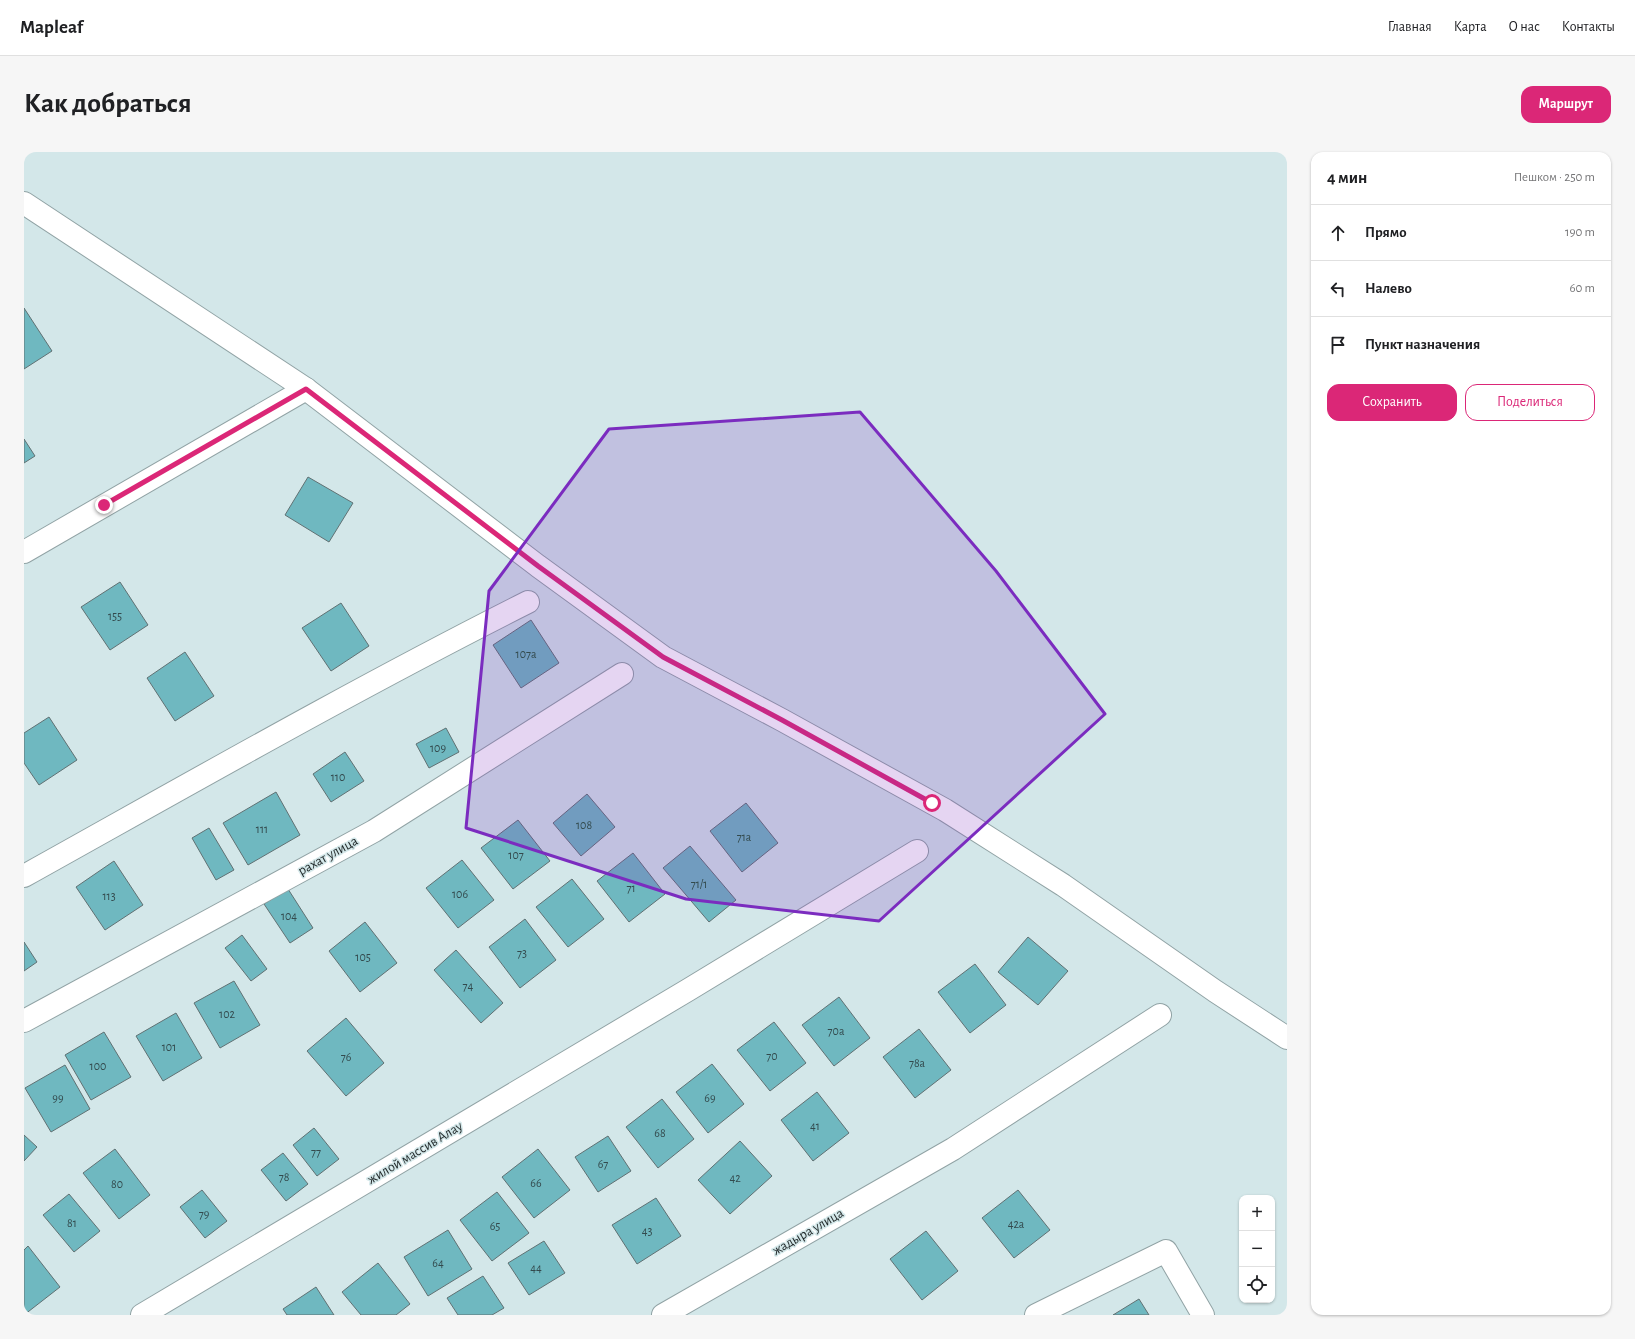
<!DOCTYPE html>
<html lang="ru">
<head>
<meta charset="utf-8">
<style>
	body { margin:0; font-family:"Alegreya Sans",sans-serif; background:#f6f6f6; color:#202124 }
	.controls { position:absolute; right:12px; bottom:12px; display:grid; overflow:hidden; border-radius:8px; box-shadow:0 1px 3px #0004 }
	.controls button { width:36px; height:36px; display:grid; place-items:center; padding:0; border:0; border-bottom:1px solid #e0e0e0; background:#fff; color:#202124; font:20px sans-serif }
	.stop { position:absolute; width:12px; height:12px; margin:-9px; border:3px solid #db2777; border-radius:50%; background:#fff }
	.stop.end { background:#db2777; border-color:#fff; box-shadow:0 1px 4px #0008 }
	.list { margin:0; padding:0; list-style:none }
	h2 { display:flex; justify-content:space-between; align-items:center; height:52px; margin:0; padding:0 16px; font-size:17px }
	h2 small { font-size:13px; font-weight:400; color:#757577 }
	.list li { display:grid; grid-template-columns:26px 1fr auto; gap:12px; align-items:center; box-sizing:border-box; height:56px; padding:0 16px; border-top:1px solid #e0e0e0 }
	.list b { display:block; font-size:15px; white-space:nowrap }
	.list em { font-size:13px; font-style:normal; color:#757577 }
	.actions { display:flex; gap:8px; padding:12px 16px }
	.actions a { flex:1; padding:9px 0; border:1px solid #db2777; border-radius:12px; text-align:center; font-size:14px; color:#db2777 }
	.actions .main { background:#db2777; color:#fff }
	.icon { flex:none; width:22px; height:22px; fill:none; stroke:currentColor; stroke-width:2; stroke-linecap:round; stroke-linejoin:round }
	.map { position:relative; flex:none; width:1263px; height:1163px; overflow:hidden; border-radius:12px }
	header { display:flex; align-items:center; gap:24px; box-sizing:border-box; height:56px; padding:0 20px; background:#fff; border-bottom:1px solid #e0e0e0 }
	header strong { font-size:19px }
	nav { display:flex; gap:22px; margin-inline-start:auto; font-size:14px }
	.intro { display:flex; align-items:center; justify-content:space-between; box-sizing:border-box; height:96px; padding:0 24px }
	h1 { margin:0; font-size:28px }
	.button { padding:10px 18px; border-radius:12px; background:#db2777; color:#fff; font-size:14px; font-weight:700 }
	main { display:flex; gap:24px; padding:0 24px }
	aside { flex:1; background:#fff; border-radius:12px; box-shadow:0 1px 3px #0004 }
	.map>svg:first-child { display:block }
	.building { fill:#6fb8c0; stroke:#607173 }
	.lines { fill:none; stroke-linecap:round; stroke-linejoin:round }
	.minor-casing { stroke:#91a3a5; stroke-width:24 }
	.minor { stroke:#fff; stroke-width:22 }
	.route { stroke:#db2777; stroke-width:5 }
	.marked { fill:#7b2cbf; fill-opacity:0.2; stroke:#7b2cbf; stroke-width:3; stroke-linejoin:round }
	.labels { text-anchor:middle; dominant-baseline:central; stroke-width:3; stroke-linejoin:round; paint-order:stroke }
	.number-label { font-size:12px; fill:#334a4d }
	.street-label { font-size:14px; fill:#1f2627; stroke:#d3e7e9 }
</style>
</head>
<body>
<header>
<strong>Mapleaf</strong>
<nav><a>Главная</a><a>Карта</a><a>О нас</a><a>Контакты</a></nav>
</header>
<div class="intro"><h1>Как добраться</h1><a class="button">Маршрут</a></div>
<main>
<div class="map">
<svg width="1263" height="1163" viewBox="0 0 1263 1163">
	<rect width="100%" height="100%" fill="#d3e7e9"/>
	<!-- building -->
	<g class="building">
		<path d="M0 156 28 199 0 217Z"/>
		<path d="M0 287 11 304 0 311Z"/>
		<path d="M284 325 329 351 305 390 261 363Z"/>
		<path d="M96 430 124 473 86 498 57 455Z"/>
		<path d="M317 451 345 494 307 519 278 476Z"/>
		<path d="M507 468 535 511 497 536 469 493Z"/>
		<path d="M161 500 190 544 151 569 123 526Z"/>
		<path d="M25 565 53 608 15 633 0 611V581Z"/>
		<path d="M422 576 435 600 405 616 392 592Z"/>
		<path d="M321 600 340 629 307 650 289 622Z"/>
		<path d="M252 640 276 683 224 713 199 671Z"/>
		<path d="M563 642 591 675 557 704 529 671Z"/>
		<path d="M722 651 754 691 718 720 686 679Z"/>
		<path d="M494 668 526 709 489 737 457 696Z"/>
		<path d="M185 676 210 718 192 728 168 686Z"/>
		<path d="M666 694 712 748 685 770 639 716Z"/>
		<path d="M609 701 641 742 605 770 573 729Z"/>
		<path d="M438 708 470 748 434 776 402 736Z"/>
		<path d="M90 709 119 753 81 778 52 735Z"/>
		<path d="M548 727 580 767 544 795 512 755Z"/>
		<path d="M264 737 289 776 266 791 240 752Z"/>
		<path d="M501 767 532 808 496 836 465 795Z"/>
		<path d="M341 770 373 811 336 840 305 799Z"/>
		<path d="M218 783 243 817 227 829 201 796Z"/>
		<path d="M1004 785 1044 819 1014 853 974 820Z"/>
		<path d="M0 790 13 810 0 819Z"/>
		<path d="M432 798 479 851 457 871 410 818Z"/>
		<path d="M951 812 982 853 946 881 914 840Z"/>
		<path d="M210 829 236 873 196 896 170 851Z"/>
		<path d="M815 845 846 886 810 914 778 873Z"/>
		<path d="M152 861 178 906 139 929 112 884Z"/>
		<path d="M322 866 360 911 322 944 283 899Z"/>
		<path d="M750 870 782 911 746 939 713 898Z"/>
		<path d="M895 877 927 918 891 946 859 905Z"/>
		<path d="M80 880 107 925 67 948 41 903Z"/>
		<path d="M688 912 720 952 684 981 652 940Z"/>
		<path d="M41 913 66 957 27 980 1 936Z"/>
		<path d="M793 940 825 981 789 1009 757 968Z"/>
		<path d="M638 947 670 987 634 1016 602 975Z"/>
		<path d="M290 976 315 1007 293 1024 269 993Z"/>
		<path d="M0 983 13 995 0 1009Z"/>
		<path d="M584 984 607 1019 574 1040 551 1005Z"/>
		<path d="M716 989 748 1024 706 1062 674 1028Z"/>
		<path d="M91 997 126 1043 95 1067 59 1021Z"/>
		<path d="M514 997 546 1038 510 1066 478 1025Z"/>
		<path d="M259 1001 284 1032 262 1049 237 1018Z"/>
		<path d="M178 1038 203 1069 181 1086 156 1055Z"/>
		<path d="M994 1038 1026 1078 990 1106 958 1066Z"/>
		<path d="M473 1040 505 1081 468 1109 436 1068Z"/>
		<path d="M45 1042 76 1079 50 1100 19 1063Z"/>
		<path d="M632 1046 657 1084 613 1112 588 1073Z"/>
		<path d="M424 1078 448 1117 404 1144 380 1105Z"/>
		<path d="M902 1079 934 1119 898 1148 866 1107Z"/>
		<path d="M520 1089 541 1121 505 1143 484 1111Z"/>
		<path d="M4 1094 36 1135 0 1163V1098Z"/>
		<path d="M354 1111 386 1152 372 1163H337L318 1140Z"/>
		<path d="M459 1124 480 1156 468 1163H434L423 1146Z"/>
		<path d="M292 1135 310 1163H263L259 1157Z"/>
		<path d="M1115 1147 1125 1163H1089Z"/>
	</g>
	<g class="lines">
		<!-- minor casing -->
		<g class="minor-casing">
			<g id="minor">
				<path d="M0 51 282 237 514 414 639 505 758 568 921 658 1039 733 1191 839 1263 886"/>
				<path d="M0 400 282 237"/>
				<path d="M0 724C167 631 333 536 504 450"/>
				<path d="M0 869 350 679 598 522"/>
				<path d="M118 1163 664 838 893 699"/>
				<path d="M639 1163 929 997 1136 863"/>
				<path d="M1012 1163 1142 1099 1179 1163"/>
			</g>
		</g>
		<!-- minor -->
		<use href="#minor" class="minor"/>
	</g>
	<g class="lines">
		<!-- route -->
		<path class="route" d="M80 353 282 237 514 414 639 505 758 568 908 651"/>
	</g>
	<!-- marked area -->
	<path class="marked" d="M836 260 972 419 1081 562 855 769 662 747 442 676 465 439 585 277Z"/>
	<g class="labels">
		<!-- number labels -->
		<g class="number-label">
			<text x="91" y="464">155</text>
			<text x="502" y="502">107а</text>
			<text x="414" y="596">109</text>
			<text x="314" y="625">110</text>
			<text x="560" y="673">108</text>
			<text x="238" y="677">111</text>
			<text x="720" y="685">71а</text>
			<text x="492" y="703">107</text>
			<text x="675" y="732">71/1</text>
			<text x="607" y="736">71</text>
			<text x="436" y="742">106</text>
			<text x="85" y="744">113</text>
			<text x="265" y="764">104</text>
			<text x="498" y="801">73</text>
			<text x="339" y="805">105</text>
			<text x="444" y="834">74</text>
			<text x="203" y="862">102</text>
			<text x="812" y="879">70а</text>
			<text x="145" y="895">101</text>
			<text x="748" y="904">70</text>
			<text x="322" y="905">76</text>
			<text x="893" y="911">78а</text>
			<text x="74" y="914">100</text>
			<text x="34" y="946">99</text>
			<text x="686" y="946">69</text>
			<text x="791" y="974">41</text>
			<text x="636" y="981">68</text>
			<text x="292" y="1000">77</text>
			<text x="579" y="1012">67</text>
			<text x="260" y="1025">78</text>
			<text x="711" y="1026">42</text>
			<text x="512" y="1031">66</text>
			<text x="93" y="1032">80</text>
			<text x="180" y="1062">79</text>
			<text x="48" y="1071">81</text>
			<text x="992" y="1072">42а</text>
			<text x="471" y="1074">65</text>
			<text x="623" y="1079">43</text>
			<text x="414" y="1111">64</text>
			<text x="512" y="1116">44</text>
		</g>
		<!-- street labels -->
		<g class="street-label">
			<text transform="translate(304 704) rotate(-29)">рахат улица</text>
			<text transform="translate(391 1001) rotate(-31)">жилой массив Алау</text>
			<text transform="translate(784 1080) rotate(-30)">жадыра улица</text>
		</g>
	</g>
</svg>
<div class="controls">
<button>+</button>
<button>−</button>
<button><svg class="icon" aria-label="locate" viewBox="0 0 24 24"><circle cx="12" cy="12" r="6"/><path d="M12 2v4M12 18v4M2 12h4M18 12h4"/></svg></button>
</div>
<div class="stop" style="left:908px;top:651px"></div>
<div class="stop end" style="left:80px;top:353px"></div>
</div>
<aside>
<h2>4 мин<small>Пешком · 250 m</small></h2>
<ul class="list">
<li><svg class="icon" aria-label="ahead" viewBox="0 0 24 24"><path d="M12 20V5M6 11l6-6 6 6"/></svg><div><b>Прямо</b></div><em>190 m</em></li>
<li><svg class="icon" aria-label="left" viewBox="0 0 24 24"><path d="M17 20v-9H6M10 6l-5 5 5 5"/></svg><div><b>Налево</b></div><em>60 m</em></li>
<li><svg class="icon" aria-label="arrive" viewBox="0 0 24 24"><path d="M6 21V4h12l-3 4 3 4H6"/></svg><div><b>Пункт назначения</b></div></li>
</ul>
<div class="actions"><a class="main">Сохранить</a><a>Поделиться</a></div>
</aside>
</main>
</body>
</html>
